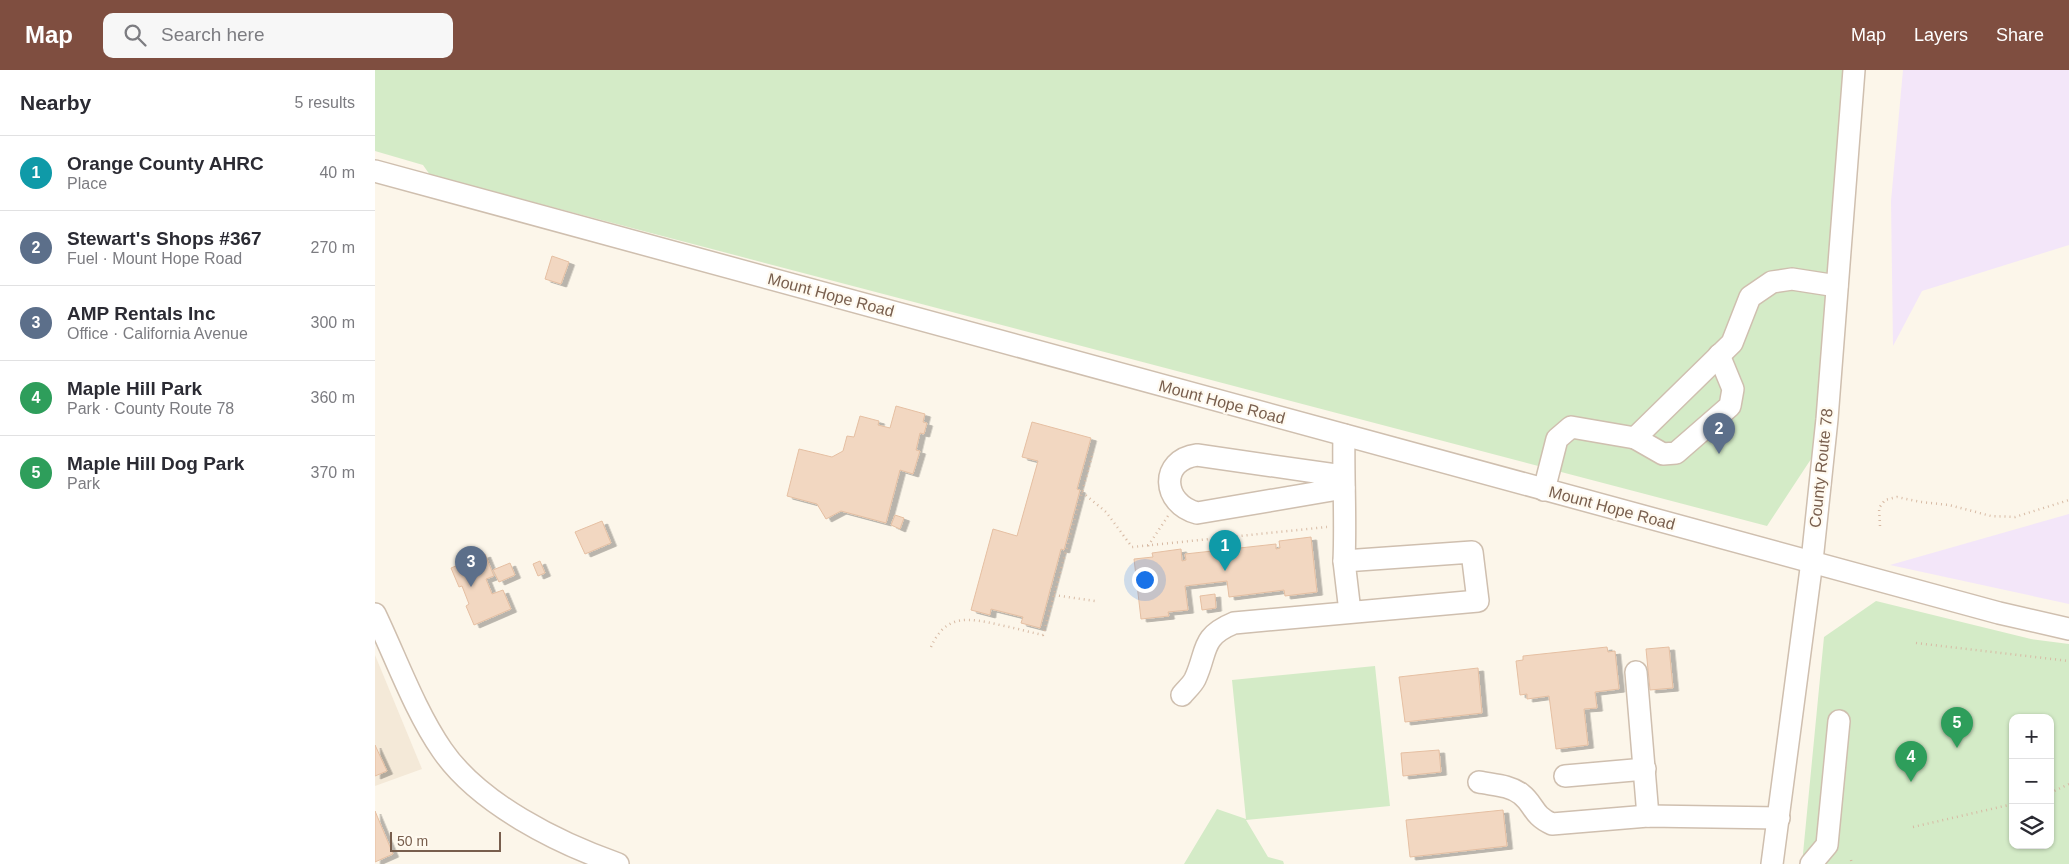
<!DOCTYPE html>
<html lang="en">
<head>
<meta charset="utf-8">
<style>
	body { margin:0; font-family:Helvetica,sans-serif; background:#f7f7f7; color:#2b2b33 }
	.controls { position:absolute; right:15px; bottom:15px; display:grid; overflow:hidden; border-radius:10px; box-shadow:0 1px 4px #0004 }
	.controls button { width:45px; height:45px; display:grid; place-items:center; padding:0; border:0; border-bottom:1px solid #e1e1e2; background:#fff; color:#2b2b33; font:25px sans-serif }
	.scale { position:absolute; left:15px; bottom:12px; width:111px; box-sizing:border-box; padding-left:5px; border:2px solid #785e4d; border-top:0; font-size:14px; line-height:18px; white-space:nowrap; color:#785e4d; -webkit-text-stroke:4px #fffaf0; paint-order:stroke }
	.you { position:absolute; left:769px; top:509px; width:18px; height:18px; margin:-12px; border:4px solid #fff; border-radius:50%; background:#1a73e8; box-shadow:0 0 0 8px #1a73e833 }
	.badge { display:grid; place-items:center; width:32px; height:32px; border-radius:50%; background:#7f4e40; color:#fff; font-size:16px; font-weight:700 }
	.pin { position:absolute; translate:-50% -41px; filter:drop-shadow(0 1px 2px #0008) }
	.pin::after { content:''; position:absolute; top:26px; width:18px; height:15px; background:inherit; clip-path:polygon(0 0,100% 0,50% 100%) }
	.list { margin:0; padding:0; list-style:none }
	h2 { display:flex; justify-content:space-between; align-items:center; height:65px; margin:0; padding:0 20px; font-size:21px }
	h2 small { font-size:16px; font-weight:400; color:#7c7c81 }
	.list li { display:grid; grid-template-columns:32px 1fr auto; gap:15px; align-items:center; box-sizing:border-box; height:75px; padding:0 20px; border-top:1px solid #e1e1e2 }
	.list b { display:block; font-size:19px; white-space:nowrap }
	.list p { margin:0; font-size:16px; white-space:nowrap; color:#7c7c81 }
	.list em { font-size:16px; font-style:normal; color:#7c7c81 }
	.icon { flex:none; width:28px; height:28px; fill:none; stroke:currentColor; stroke-width:2; stroke-linecap:round; stroke-linejoin:round }
	.map { position:relative; flex:none; width:1694px; height:794px; overflow:hidden }
	header { display:flex; align-items:center; gap:30px; box-sizing:border-box; height:70px; padding:0 25px; background:#7f4e40; color:#fff }
	header strong { font-size:24px }
	nav { display:flex; gap:28px; margin-inline-start:auto; font-size:18px }
	.search { width:350px; height:45px; background:#f7f7f7; display:flex; align-items:center; gap:12px; box-sizing:border-box; padding:0 18px; border-radius:10px; color:#7c7c81; font-size:19px }
	main { display:flex }
	aside { flex:1; background:#fff }
	.map>svg:first-child { display:block }
	.residential { fill:#f4e9d8 }
	.education { fill:#f3e6f9 }
	.green { fill:#d4ebc7; fill-rule:evenodd }
	.building { fill:#f2d7c1; stroke:#e5bfa2; filter:url(#shadow) }
	.lines { fill:none; stroke-linecap:round; stroke-linejoin:round }
	.minor-casing { stroke:#cfbfaf; stroke-width:24 }
	.path { stroke:#d7baa4; stroke-width:2.5; stroke-dasharray:1 4; stroke-linecap:butt }
	.minor { stroke:#fff; stroke-width:21 }
	.labels { text-anchor:middle; dominant-baseline:central; stroke-width:4.5; stroke-linejoin:round; paint-order:stroke }
	.street-label { font-size:16px; fill:#785e4d; stroke:#fffaf0 }
</style>
</head>
<body>
<header>
<strong>Map</strong>
<div class="search"><svg class="icon" aria-label="search" viewBox="0 0 24 24"><circle cx="10" cy="10" r="6"/><path d="M15 15l6 6"/></svg>Search here</div>
<nav><a>Map</a><a>Layers</a><a>Share</a></nav>
</header>
<main>
<aside>
<h2>Nearby<small>5 results</small></h2>
<ul class="list">
<li><span class="badge" style="background:#0f9aa8">1</span><div><b>Orange County AHRC</b><p>Place</p></div><em>40 m</em></li>
<li><span class="badge" style="background:#5c6f8a">2</span><div><b>Stewart's Shops #367</b><p>Fuel · Mount Hope Road</p></div><em>270 m</em></li>
<li><span class="badge" style="background:#5c6f8a">3</span><div><b>AMP Rentals Inc</b><p>Office · California Avenue</p></div><em>300 m</em></li>
<li><span class="badge" style="background:#2e9e5b">4</span><div><b>Maple Hill Park</b><p>Park · County Route 78</p></div><em>360 m</em></li>
<li><span class="badge" style="background:#2e9e5b">5</span><div><b>Maple Hill Dog Park</b><p>Park</p></div><em>370 m</em></li>
</ul>
</aside>
<div class="map">
<svg width="1694" height="794" viewBox="0 0 1694 794">
	<defs>
		<filter id="shadow"><feDropShadow dx="5.5" dy="3" stdDeviation="0" flood-color="#0004"/></filter>
	</defs>
	<rect width="100%" height="100%" fill="#fcf6ea"/>
	<!-- residential -->
	<path class="residential" d="M0 585 47 699 0 716Z"/>
	<!-- education -->
	<g class="education">
		<path d="M1528 0H1694V175L1547 221 1518 276 1516 131Z"/>
		<path d="M1694 444V534L1515 495Z"/>
	</g>
	<!-- green -->
	<g class="green">
		<path d="M0 0H1482L1444 314 1438 386 1392 456 55 105 48 95 0 81Z"/>
		<path d="M1501 531 1656 569 1694 574V794H1427L1449 567ZM1638 648H1675V775H1638Z"/>
		<path d="M1000 596 1015 736 871 750 893 787 908 791 909 794H809L842 739 871 749 857 610Z"/>
	</g>
	<!-- building -->
	<g class="building">
		<path d="M177 186 194 192 186 214 170 209Z"/>
		<path d="M521 336 550 344 548 352 552 353 549 364 545 363 541 380 545 381 538 404 525 400 511 453 466 441 451 449 442 434 412 426 424 379 457 387 468 381 472 366 479 367 485 346 504 351 503 355 515 358Z"/>
		<path d="M657 352 716 368 702 419 705 420 689 480 686 479 665 558 646 553 648 547 616 539 615 545 596 540 618 459 642 466 663 391 647 387Z"/>
		<path d="M520 445 529 448 525 459 516 455Z"/>
		<path d="M227 451 236 473 210 484 200 462Z"/>
		<path d="M936 467 942 522 910 526 909 520 854 527 852 511 810 516 813 540 793 542 794 546 766 549 759 489 778 487 777 483 806 479 807 491 811 490 810 484 901 474V479L905 478 904 471Z"/>
		<path d="M110 484 119 506 111 509 117 524 128 520 136 539 99 555 91 536 94 534 87 516 84 517 76 498Z"/>
		<path d="M165 491 170 503 163 506 158 494Z"/>
		<path d="M135 493 140 505 124 512 118 500Z"/>
		<path d="M840 524 841 538 827 540 825 526Z"/>
		<path d="M1232 577 1233 582 1240 581 1244 619 1220 622 1222 638 1209 639 1213 675 1181 679 1174 626 1152 629V624L1145 625 1141 591 1148 590V586Z"/>
		<path d="M1294 577 1298 618 1275 620 1271 579Z"/>
		<path d="M1103 598 1107 643 1030 652 1024 607Z"/>
		<path d="M0 675 12 701 0 706Z"/>
		<path d="M1064 680 1066 702 1028 706 1026 683Z"/>
		<path d="M1128 740 1132 776 1035 787 1031 750Z"/>
		<path d="M0 741 18 784 0 792Z"/>
	</g>
	<g class="lines">
		<!-- minor casing -->
		<g class="minor-casing">
			<g id="minor">
				<path d="M0 101 1624 543 1694 559"/>
				<path d="M969 365C968 407 971 449 969 491"/>
				<path d="M1260 368 1288 384 1301 383 1355 336 1358 319 1344 285"/>
				<path d="M968 406 822 385C784 390 787 434 822 443L969 418"/>
				<path d="M1169 420 1182 369 1196 357 1260 368 1357 273 1375 227 1397 212 1417 209 1462 216"/>
				<path d="M0 544C21 588 40 641 67 680 104 734 183 773 243 794"/>
				<path d="M1261 602 1273 746"/>
				<path d="M807 625C811 620 817 615 820 609 833 581 825 567 859 553L1103 531 1097 482 969 491 975 542"/>
				<path d="M1190 706 1270 699"/>
				<path d="M1104 712C1119 715 1134 715 1146 724 1160 735 1157 745 1177 754L1273 746 1404 748"/>
				<path d="M1397 794 1437 491 1452 349 1479 0"/>
				<path d="M1436 794 1452 775 1464 651"/>
			</g>
		</g>
		<!-- path -->
		<g class="path">
			<path d="M707 422 731 442 757 477 952 457"/>
			<path d="M1505 456 1504 438 1510 430 1522 427 1546 432 1574 435 1616 446 1640 447 1694 430"/>
			<path d="M773 476 793 446"/>
			<path d="M679 525 720 531"/>
			<path d="M1541 573 1694 591"/>
			<path d="M556 577C571 543 594 548 625 555 640 558 654 562 668 565L718 382"/>
			<path d="M1675 723 1694 714"/>
			<path d="M1538 757 1638 734"/>
			<path d="M1476 790 1477 794"/>
		</g>
		<!-- minor -->
		<use href="#minor" class="minor"/>
	</g>
	<g class="labels">
		<!-- street labels -->
		<g class="street-label">
			<text transform="translate(456 225) rotate(15)">Mount Hope Road</text>
			<text transform="translate(847 332) rotate(15)">Mount Hope Road</text>
			<text transform="translate(1446 398) rotate(-84)">County Route 78</text>
			<text transform="translate(1237 438) rotate(15)">Mount Hope Road</text>
		</g>
	</g>
</svg>
<div class="controls">
<button>+</button>
<button>−</button>
<button><svg class="icon" aria-label="layers" viewBox="0 0 24 24"><path d="M12 4l9 5-9 5-9-5zM3 14l9 5 9-5"/></svg></button>
</div>
<div class="scale">50 m</div>
<div class="you"></div>
<div class="pin badge" style="left:850px;top:501px;background:#0f9aa8">1</div>
<div class="pin badge" style="left:1344px;top:384px;background:#5c6f8a">2</div>
<div class="pin badge" style="left:96px;top:517px;background:#5c6f8a">3</div>
<div class="pin badge" style="left:1536px;top:712px;background:#2e9e5b">4</div>
<div class="pin badge" style="left:1582px;top:678px;background:#2e9e5b">5</div>
</div>
</main>
</body>
</html>
